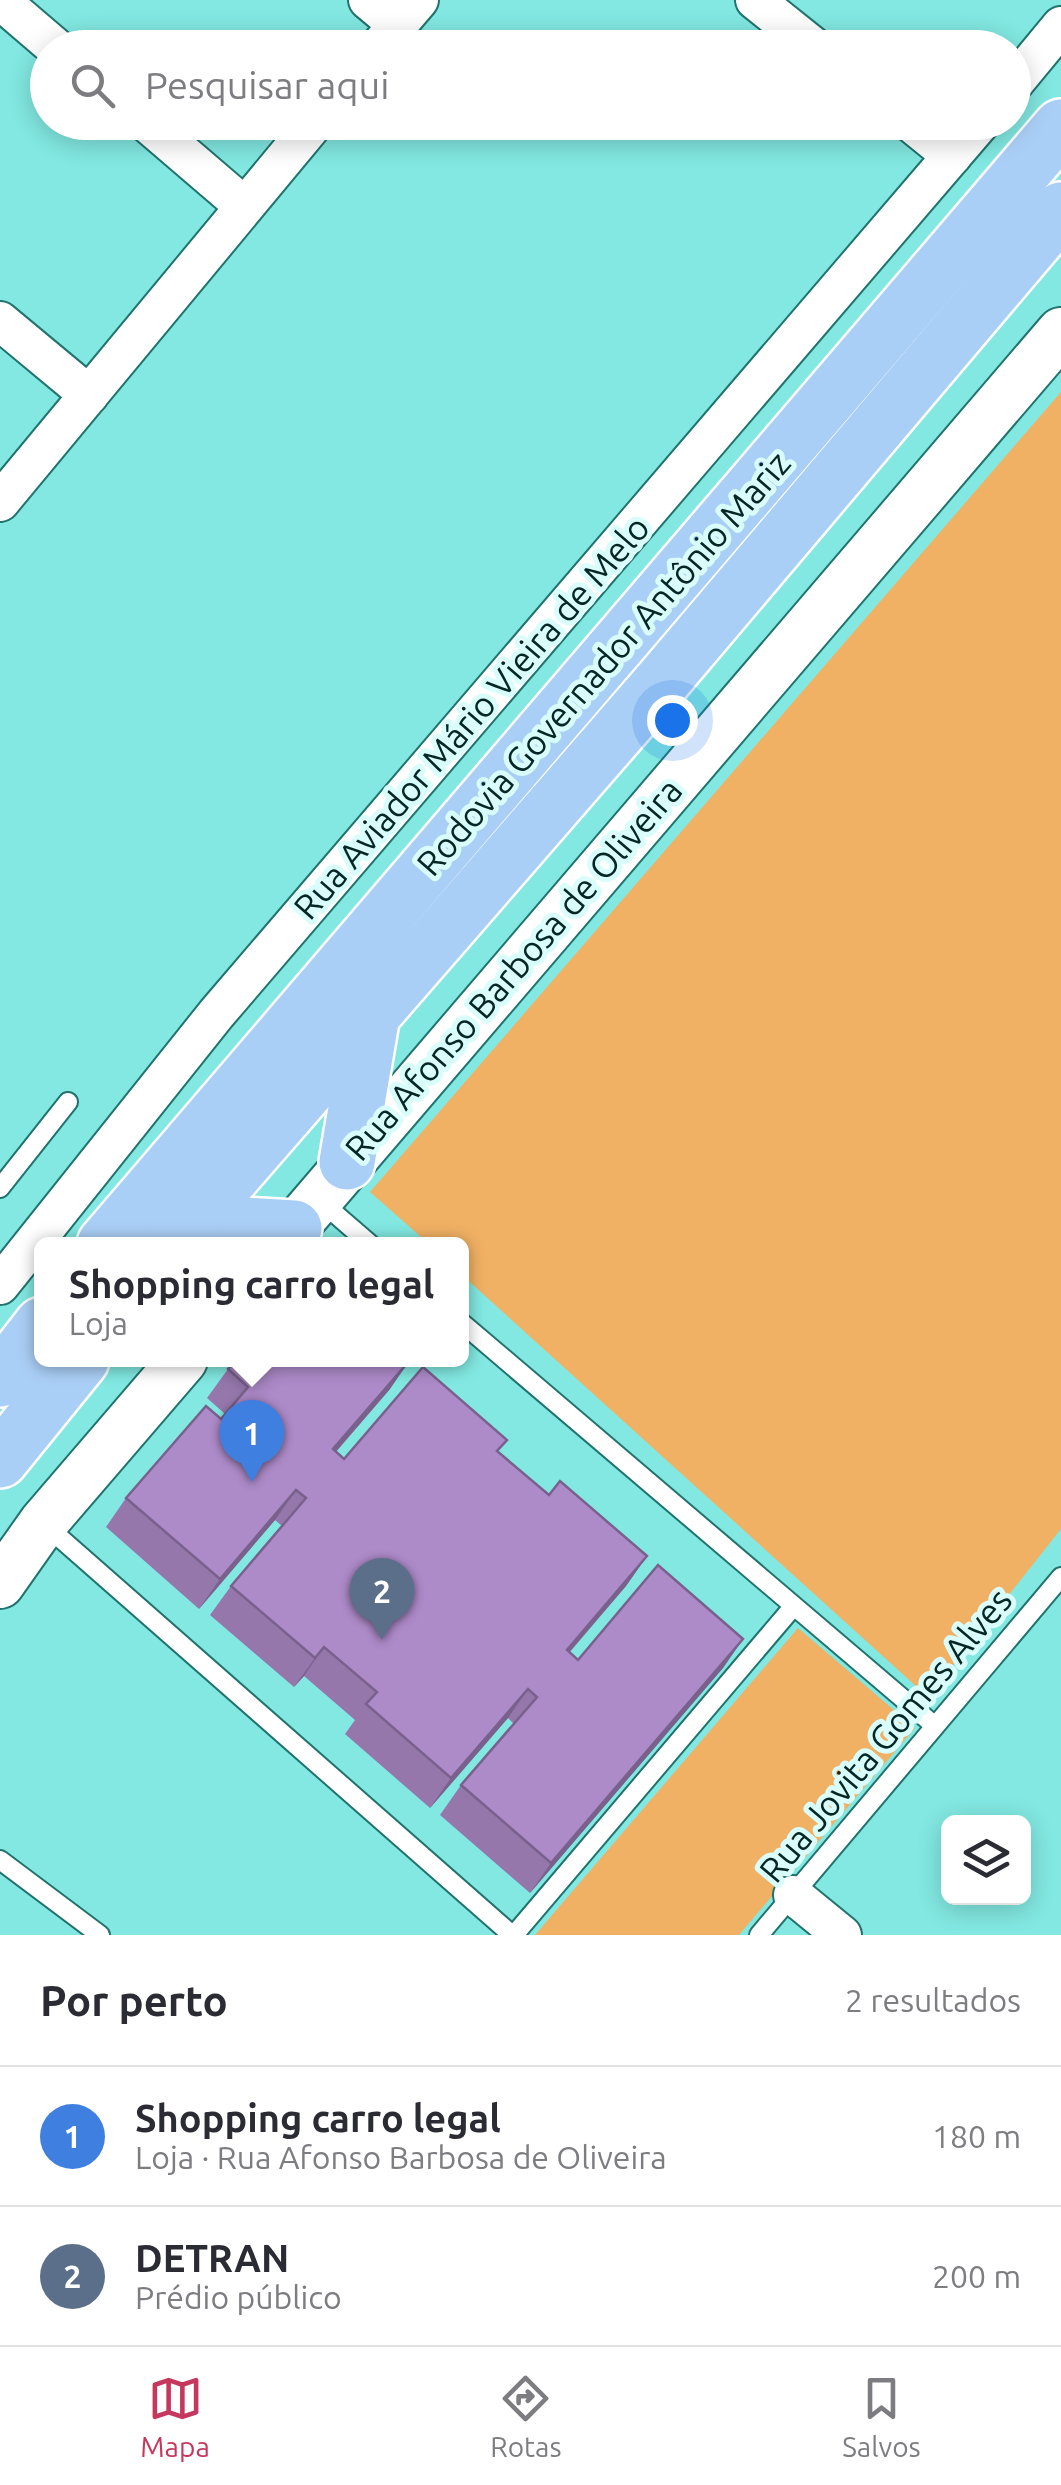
<!DOCTYPE html>
<html lang="pt">
<head>
<meta charset="utf-8">
<style>
	body { margin:0; font-family:Ubuntu,sans-serif; background:#f7f7f7; color:#2b2b33 }
	.controls { position:absolute; right:30px; bottom:30px; display:grid; overflow:hidden; border-radius:15px; box-shadow:0 5px 25px #0003 }
	.controls button { width:90px; height:90px; display:grid; place-items:center; padding:0; border:0; border-bottom:2px solid #e1e1e2; background:#fff; color:#2b2b33; font:50px sans-serif }
	.you { position:absolute; left:672px; top:720px; width:35px; height:35px; margin:-25px; border:8px solid #fff; border-radius:50%; background:#1a73e8; box-shadow:0 0 0 15px #1a73e833 }
	.badge { display:grid; place-items:center; width:65px; height:65px; border-radius:50%; background:#c6375e; color:#fff; font-size:32px; font-weight:700 }
	.pin { position:absolute; translate:-50% -82px; filter:drop-shadow(0 2px 5px #0008) }
	.pin::after { content:''; position:absolute; top:52px; width:35px; height:30px; background:inherit; clip-path:polygon(0 0,100% 0,50% 100%) }
	.popup { position:absolute; left:34px; top:1237px; width:435px; height:130px; box-sizing:border-box; display:grid; place-content:center; border-radius:15px; background:#fff; filter:drop-shadow(0 2px 8px #0005); font-size:32px; white-space:nowrap; color:#7c7c81 }
	.popup b { font-size:38px; color:#2b2b33 }
	.popup::after { content:''; position:absolute; left:50%; top:100%; margin-left:-20px; border:20px solid transparent; border-top-color:#fff }
	.list { margin:0; padding:0; list-style:none }
	h2 { display:flex; justify-content:space-between; align-items:center; height:130px; margin:0; padding:0 40px; font-size:42px }
	h2 small { font-size:32px; font-weight:400; color:#7c7c81 }
	.list li { display:grid; grid-template-columns:65px 1fr auto; gap:30px; align-items:center; box-sizing:border-box; height:140px; padding:0 40px; border-top:2px solid #e1e1e2 }
	.list b { display:block; font-size:38px; white-space:nowrap }
	.list p { margin:0; font-size:32px; white-space:nowrap; color:#7c7c81 }
	.list em { font-size:32px; font-style:normal; color:#7c7c81 }
	.icon { flex:none; width:55px; height:55px; fill:none; stroke:currentColor; stroke-width:2; stroke-linecap:round; stroke-linejoin:round }
	.map { position:relative; flex:none; width:1061px; height:1935px; overflow:hidden }
	.search { position:absolute; background:#fff; box-shadow:0 5px 25px #0003; left:30px; right:30px; top:30px; height:110px; display:flex; align-items:center; gap:25px; box-sizing:border-box; padding:0 35px; border-radius:55px; color:#7c7c81; font-size:38px }
	.sheet { height:410px; background:#fff }
	nav { display:flex; justify-content:space-around; align-items:center; box-sizing:border-box; height:140px; border-top:2px solid #e1e1e2; background:#fff; font-size:28px; color:#7c7c81 }
	nav a { display:grid; justify-items:center; gap:5px }
	nav .on { color:#c6375e }
	.map>svg:first-child { display:block }
	.green { fill:#f1b164 }
	.lines { fill:none; stroke-linecap:round; stroke-linejoin:round }
	.service-casing { stroke:#20736e; stroke-width:22 }
	.minor-casing { stroke:#20736e; stroke-width:42 }
	.tertiary-casing { stroke:#20736e; stroke-width:52 }
	.trunk-casing { stroke:#fff; stroke-width:60 }
	.service { stroke:#fff; stroke-width:18 }
	.minor { stroke:#fff; stroke-width:38 }
	.tertiary { stroke:#fff; stroke-width:48 }
	.trunk { stroke:#aacff6; stroke-width:55 }
	.wall { fill:#9577ac }
	.shaded-wall { fill:#79618c }
	.building { fill:#ad8ac8; stroke:#79618c; stroke-width:2.5 }
	.labels { text-anchor:middle; dominant-baseline:central; stroke-width:10; stroke-linejoin:round; paint-order:stroke }
	.street-label { font-size:35px; fill:#042624; stroke:#d8fdfa }
</style>
</head>
<body>
<div class="map">
<svg width="1061" height="1935" viewBox="0 0 1061 1935">
	<rect width="100%" height="100%" fill="#82e8e1"/>
	<!-- green -->
	<g class="green">
		<path d="M1061 392V1529L928 1697 462 1275V1244H429L370 1192Z"/>
		<path d="M798 1628 915 1728 739 1935H535Z"/>
	</g>
	<g class="lines">
		<!-- service casing -->
		<g class="service-casing">
			<g id="service">
				<path d="M0 1188 68 1102"/>
				<path d="M318 1199 370 1244"/>
				<path d="M462 1323 935 1726"/>
				<path d="M43 1523 512 1935"/>
				<path d="M0 1860 100 1935"/>
				<path d="M514 1935 793 1607"/>
				<path d="M759 1935 1061 1577"/>
			</g>
		</g>
		<!-- minor casing -->
		<g class="minor-casing">
			<g id="minor">
				<path d="M0 0 56 48"/>
				<path d="M368 0 398 25"/>
				<path d="M755 0 815 48"/>
				<path d="M378 48 419 0"/>
				<path d="M1014 83 1061 26"/>
				<path d="M146 122 244 206"/>
				<path d="M910 122 952 156"/>
				<path d="M0 321 89 395"/>
				<path d="M0 502 315 122"/>
				<path d="M0 1285 217 1013 981 122"/>
				<path d="M793 1895 842 1935"/>
			</g>
		</g>
		<!-- tertiary casing -->
		<g class="tertiary-casing">
			<g id="tertiary">
				<path d="M280 1244 1061 332"/>
				<path d="M0 1584 43 1523 183 1360"/>
			</g>
		</g>
		<!-- trunk casing -->
		<g class="trunk-casing">
			<g id="trunk">
				<path d="M347 1162 372 1015"/>
				<path d="M191 1222 294 1228"/>
				<path d="M105 1244 1061 127"/>
				<path d="M173 1244 664 679 1061 210"/>
				<path d="M0 1379 42 1325"/>
				<path d="M0 1460 81 1360"/>
			</g>
		</g>
		<!-- service -->
		<use href="#service" class="service"/>
		<!-- minor -->
		<use href="#minor" class="minor"/>
		<!-- tertiary -->
		<use href="#tertiary" class="tertiary"/>
		<!-- trunk -->
		<use href="#trunk" class="trunk"/>
	</g>
	<!-- wall -->
	<path class="wall" d="M228 1369 390 1389 336 1452 344 1459 499 1452 549 1495 647 1556 626 1586 570 1652 578 1660 743 1639 723 1668 530 1893 440 1815 461 1785 514 1724 508 1718 430 1808 345 1734 355 1720 304 1676 294 1687 210 1615 231 1586 282 1526 275 1520 199 1609 106 1527 126 1498 225 1414 207 1398Z"/>
	<!-- shaded-wall -->
	<g class="shaded-wall">
		<path d="M410 1360 390 1389 312 1479 333 1449Z"/>
		<path d="M296 1490 275 1520 199 1609 220 1579Z"/>
		<path d="M647 1556 626 1586 546 1679 567 1650Z"/>
		<path d="M743 1639 723 1668 530 1893 551 1863Z"/>
		<path d="M324 1647 304 1676 294 1687 315 1658Z"/>
		<path d="M528 1689 508 1718 430 1808 451 1778Z"/>
	</g>
	<!-- building -->
	<path class="building" d="M236 1360H410L333 1449 344 1459 423 1367 507 1440 497 1451 549 1495 560 1481 647 1556 567 1650 578 1660 658 1565 743 1639 551 1863 461 1785 537 1697 528 1689 451 1778 366 1704 377 1692 324 1647 315 1658 231 1586 306 1498 296 1490 220 1579 126 1498 206 1406 221 1419 248 1387 228 1369Z"/>
	<g class="labels">
		<!-- street labels -->
		<g class="street-label">
			<text transform="translate(603 663) rotate(-49)">Rodovia Governador Antônio Mariz</text>
			<text transform="translate(471 717) rotate(-49)">Rua Aviador Mário Vieira de Melo</text>
			<text transform="translate(513 969) rotate(-49)">Rua Afonso Barbosa de Oliveira</text>
			<text transform="translate(885 1735) rotate(-50)">Rua Jovita Gomes Alves</text>
		</g>
	</g>
</svg>
<div class="controls">
<button><svg class="icon" aria-label="layers" viewBox="0 0 24 24"><path d="M12 4l9 5-9 5-9-5zM3 14l9 5 9-5"/></svg></button>
</div>
<div class="you"></div>
<div class="pin badge" style="left:252px;top:1482px;background:#3f7fe0">1</div>
<div class="popup"><b>Shopping carro legal</b>Loja</div>
<div class="pin badge" style="left:382px;top:1640px;background:#5c6f8a">2</div>
<div class="search"><svg class="icon" aria-label="search" viewBox="0 0 24 24"><circle cx="10" cy="10" r="6"/><path d="M15 15l6 6"/></svg>Pesquisar aqui</div>
</div>
<section class="sheet">
<h2>Por perto<small>2 resultados</small></h2>
<ul class="list">
<li><span class="badge" style="background:#3f7fe0">1</span><div><b>Shopping carro legal</b><p>Loja · Rua Afonso Barbosa de Oliveira</p></div><em>180 m</em></li>
<li><span class="badge" style="background:#5c6f8a">2</span><div><b>DETRAN</b><p>Prédio público</p></div><em>200 m</em></li>
</ul>
</section>
<nav>
<a class="on"><svg class="icon" aria-label="map" viewBox="0 0 24 24"><path d="M3 6l6-2 6 2 6-2v14l-6 2-6-2-6 2zM9 4v14M15 6v14"/></svg>Mapa</a>
<a><svg class="icon" aria-label="directions" viewBox="0 0 24 24"><path d="M12 3l9 9-9 9-9-9zM9 14v-3h6M13 9l2 2-2 2"/></svg>Rotas</a>
<a><svg class="icon" aria-label="saved" viewBox="0 0 24 24"><path d="M7 4h10v16l-5-4-5 4z"/></svg>Salvos</a>
</nav>
</body>
</html>
